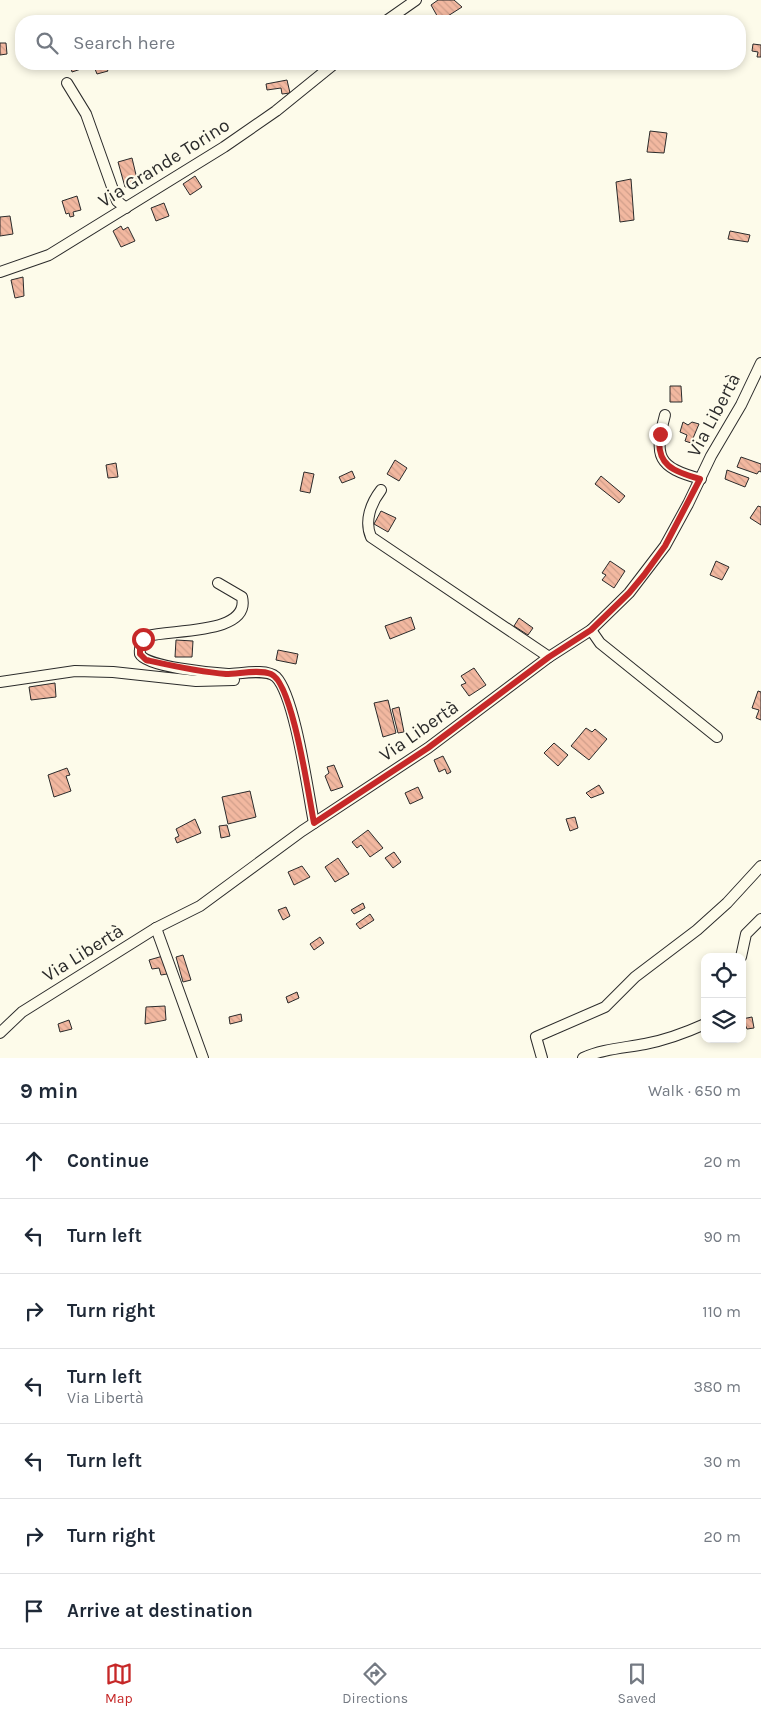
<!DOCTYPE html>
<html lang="en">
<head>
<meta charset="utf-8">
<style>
	body { margin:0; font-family:Karla,sans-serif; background:#f6f6f7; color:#1f2937 }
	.controls { position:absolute; right:15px; bottom:15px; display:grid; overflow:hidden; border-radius:10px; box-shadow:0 2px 8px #0003 }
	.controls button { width:45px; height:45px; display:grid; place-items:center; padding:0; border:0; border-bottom:1px solid #e0e1e3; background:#fff; color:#1f2937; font:25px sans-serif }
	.stop { position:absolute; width:15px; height:15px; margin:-11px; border:4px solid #c62828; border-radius:50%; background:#fff }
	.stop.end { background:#c62828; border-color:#fff; box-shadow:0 1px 5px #0008 }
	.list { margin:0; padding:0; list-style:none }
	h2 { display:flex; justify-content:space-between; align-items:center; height:65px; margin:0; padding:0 20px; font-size:21px }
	h2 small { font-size:16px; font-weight:400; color:#747a83 }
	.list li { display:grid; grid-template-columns:32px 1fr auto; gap:15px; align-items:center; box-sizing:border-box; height:75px; padding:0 20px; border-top:1px solid #e0e1e3 }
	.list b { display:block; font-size:19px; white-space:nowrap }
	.list p { margin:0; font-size:16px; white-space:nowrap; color:#747a83 }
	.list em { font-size:16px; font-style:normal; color:#747a83 }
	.icon { flex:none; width:28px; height:28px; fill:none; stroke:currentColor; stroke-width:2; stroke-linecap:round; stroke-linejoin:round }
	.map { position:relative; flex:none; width:761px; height:1058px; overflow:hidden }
	.search { position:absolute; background:#fff; box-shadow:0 2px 8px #0003; left:15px; right:15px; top:15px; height:55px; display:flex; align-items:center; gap:12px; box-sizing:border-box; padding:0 18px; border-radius:20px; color:#747a83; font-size:19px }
	.sheet { height:590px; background:#fff }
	nav { display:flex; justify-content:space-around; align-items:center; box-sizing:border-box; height:70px; border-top:1px solid #e0e1e3; background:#fff; font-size:14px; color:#747a83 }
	nav a { display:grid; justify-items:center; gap:2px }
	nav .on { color:#c62828 }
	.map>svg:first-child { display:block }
	.building { fill:url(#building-back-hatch); stroke:#2b2b2b }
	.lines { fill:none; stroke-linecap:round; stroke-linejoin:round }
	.minor-casing { stroke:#2b2b2b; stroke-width:12 }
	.minor { stroke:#fdfbea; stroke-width:10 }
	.route { stroke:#c62828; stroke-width:6 }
	.labels { text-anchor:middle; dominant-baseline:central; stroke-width:4; stroke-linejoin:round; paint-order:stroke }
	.street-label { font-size:19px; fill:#2b2b2b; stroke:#fdfbea }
</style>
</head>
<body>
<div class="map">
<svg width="761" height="1058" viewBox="0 0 761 1058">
	<defs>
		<pattern id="building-back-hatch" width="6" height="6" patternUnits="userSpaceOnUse" patternTransform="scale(1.25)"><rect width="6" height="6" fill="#f2b8a0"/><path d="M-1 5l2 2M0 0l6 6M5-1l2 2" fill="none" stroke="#d09e8a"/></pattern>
	</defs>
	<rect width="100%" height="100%" fill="#fdfbea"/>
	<!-- building -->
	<g class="building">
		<path d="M438 0H454L462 7 440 21 431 5Z"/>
		<path d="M0 43H6L7 54 0 55Z"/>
		<path d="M753 44 761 45V57H757L758 52 752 51Z"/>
		<path d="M70 64H86L87 67 72 72Z"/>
		<path d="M93 64H104L108 71 97 74Z"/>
		<path d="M287 80 290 93 282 94 281 88 267 90 266 84Z"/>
		<path d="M650 131 667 133 664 153 647 152Z"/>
		<path d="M132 158 137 179 134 180 135 185 125 187 118 162Z"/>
		<path d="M195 176 202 187 190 195 183 184Z"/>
		<path d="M631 179 634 220 620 222 616 182Z"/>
		<path d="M77 196 81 210 73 212 74 216 70 217 69 213 66 214 62 201Z"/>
		<path d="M164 203 169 216 156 221 151 208Z"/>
		<path d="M10 216 13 234 0 236V217Z"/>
		<path d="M121 226 123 230 128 227 135 241 121 247 113 231Z"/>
		<path d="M730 231 750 235 748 242 728 239Z"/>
		<path d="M23 277 24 296 15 298 11 280Z"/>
		<path d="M670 386H681L682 402H670Z"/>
		<path d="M683 422 688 425 692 422 699 424 691 443 685 441 687 435 680 432Z"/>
		<path d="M741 457 761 464V472L759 471 757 474 737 467Z"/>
		<path d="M395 460 407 468 399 481 387 474Z"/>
		<path d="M116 463 118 477 108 478 106 465Z"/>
		<path d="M727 470 749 478 745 487 725 479Z"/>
		<path d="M352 471 355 478 342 483 339 477Z"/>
		<path d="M304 472 314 474 310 493 300 491Z"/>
		<path d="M601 476 625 496 619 503 595 484Z"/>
		<path d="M758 506 761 507V525L750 518Z"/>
		<path d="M381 511 396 518 388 532 374 524Z"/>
		<path d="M610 561 625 571 614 588 602 580 606 575 602 573Z"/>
		<path d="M716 561 729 567 722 580 710 575Z"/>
		<path d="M411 617 415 629 390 639 385 626Z"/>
		<path d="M519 618 533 628 528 635 514 626Z"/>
		<path d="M176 640 193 641 192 657H175Z"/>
		<path d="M278 650 298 654 296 664 276 660Z"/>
		<path d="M474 668 486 685 469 696 461 685 466 683 461 676Z"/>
		<path d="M55 683 56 697 31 700 29 687Z"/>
		<path d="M758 691 761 692V720L756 718 759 710 752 708Z"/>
		<path d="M388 700 396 733 383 737 374 703Z"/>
		<path d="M399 707 404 732 398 733 392 709Z"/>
		<path d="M586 728 592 732 595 729 607 739 589 760 571 746Z"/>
		<path d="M554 743 568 755 558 766 544 753Z"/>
		<path d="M443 756 451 772 447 774 445 769 439 772 434 760Z"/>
		<path d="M334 765 343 787 331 791 325 776 329 773 327 767Z"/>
		<path d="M67 768 70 775 66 776 71 791 54 797 48 775Z"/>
		<path d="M599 785 604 793 591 798 586 793Z"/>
		<path d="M418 787 423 798 410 804 405 793Z"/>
		<path d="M250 791 256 817 228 824 222 797Z"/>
		<path d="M575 817 578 828 570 831 566 819Z"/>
		<path d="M195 819 201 833 177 843 175 838 179 836 176 829Z"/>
		<path d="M227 825 230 836 221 838 219 826Z"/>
		<path d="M368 830 383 848 370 857 361 845 357 848 352 842Z"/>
		<path d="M394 852 401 862 393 868 385 858Z"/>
		<path d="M338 858 349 874 335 882 325 867Z"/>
		<path d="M302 866 310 877 294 885 288 872Z"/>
		<path d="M363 903 365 908 354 914 351 910Z"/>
		<path d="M286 907 290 916 283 920 278 910Z"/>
		<path d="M370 914 374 920 360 929 356 924Z"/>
		<path d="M320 937 324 943 314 950 310 944Z"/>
		<path d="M183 955 191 980 183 982 176 957Z"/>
		<path d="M163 956 167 974 161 975 159 968 152 969 149 960Z"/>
		<path d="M297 992 299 998 288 1003 286 997Z"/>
		<path d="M165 1006 166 1020 145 1024 146 1007Z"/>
		<path d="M241 1014 242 1021 230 1024 229 1017Z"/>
		<path d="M752 1017 754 1028 747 1029 745 1024 742 1025V1019Z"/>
		<path d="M69 1020 72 1029 60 1032 58 1024Z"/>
	</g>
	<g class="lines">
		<!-- minor casing -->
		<g class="minor-casing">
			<g id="minor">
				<path d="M386 21 416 0"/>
				<path d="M67 83 86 114 117 201 126 208"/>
				<path d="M0 272 49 255 224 147 276 111 334 64"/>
				<path d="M665 415C654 457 657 467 701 479"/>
				<path d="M381 490C371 503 364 521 371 537L549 657"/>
				<path d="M218 583 242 597C251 635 171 629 148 636 141 640 139 645 140 654 146 667 212 673 228 674 240 674 266 668 276 677 295 696 308 793 314 823"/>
				<path d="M591 630 600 643 717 737"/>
				<path d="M0 682 75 671 113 672 196 681 234 680"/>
				<path d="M156 928 203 1058"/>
				<path d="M741 957 746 934 761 919"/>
				<path d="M0 1033 22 1012 156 928 200 906 302 831 428 748 549 657 591 630 629 593 665 546 688 504 711 456 741 405 761 363"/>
				<path d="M542 1058 536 1037 605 1007 635 977 697 930 727 903 761 866"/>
				<path d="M583 1058C602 1049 624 1048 645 1044 666 1040 685 1033 705 1024"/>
			</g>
		</g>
		<!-- minor -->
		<use href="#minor" class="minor"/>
	</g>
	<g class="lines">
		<!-- route -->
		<path class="route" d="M143 639 140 645V654L146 660C173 666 199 672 226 674 239 674 259 669 271 674 293 683 309 799 314 823L428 748 549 657 591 630 629 593 644 575 665 546 700 479C674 472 655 465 660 434"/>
	</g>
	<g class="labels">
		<!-- street labels -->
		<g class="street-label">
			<text transform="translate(164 163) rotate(-32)">Via Grande Torino</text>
			<text transform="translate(714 415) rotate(-62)">Via Libertà</text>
			<text transform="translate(419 731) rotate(-35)">Via Libertà</text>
			<text transform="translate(83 953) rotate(-32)">Via Libertà</text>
		</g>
	</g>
</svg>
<div class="controls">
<button><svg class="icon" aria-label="locate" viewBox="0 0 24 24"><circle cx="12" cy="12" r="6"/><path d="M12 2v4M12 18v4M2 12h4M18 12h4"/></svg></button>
<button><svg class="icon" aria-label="layers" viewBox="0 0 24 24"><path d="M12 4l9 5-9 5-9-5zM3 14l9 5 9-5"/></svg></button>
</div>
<div class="stop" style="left:143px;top:639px"></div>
<div class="stop end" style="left:660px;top:434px"></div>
<div class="search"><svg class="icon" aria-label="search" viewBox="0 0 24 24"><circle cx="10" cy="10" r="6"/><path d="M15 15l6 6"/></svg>Search here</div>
</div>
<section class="sheet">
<h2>9 min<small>Walk · 650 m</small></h2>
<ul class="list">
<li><svg class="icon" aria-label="ahead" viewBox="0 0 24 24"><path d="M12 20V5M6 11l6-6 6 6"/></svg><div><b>Continue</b></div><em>20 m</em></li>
<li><svg class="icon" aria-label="left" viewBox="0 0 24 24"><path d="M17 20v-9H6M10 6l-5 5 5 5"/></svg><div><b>Turn left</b></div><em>90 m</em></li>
<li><svg class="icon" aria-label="right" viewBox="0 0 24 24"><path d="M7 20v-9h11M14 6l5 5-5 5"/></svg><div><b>Turn right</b></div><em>110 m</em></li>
<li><svg class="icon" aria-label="left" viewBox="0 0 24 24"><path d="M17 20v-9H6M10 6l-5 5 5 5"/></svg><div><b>Turn left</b><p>Via Libertà</p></div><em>380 m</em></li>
<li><svg class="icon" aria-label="left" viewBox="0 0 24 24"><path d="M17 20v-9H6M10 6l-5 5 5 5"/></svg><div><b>Turn left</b></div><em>30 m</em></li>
<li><svg class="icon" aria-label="right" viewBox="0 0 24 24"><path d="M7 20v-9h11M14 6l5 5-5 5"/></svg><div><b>Turn right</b></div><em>20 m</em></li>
<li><svg class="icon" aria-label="arrive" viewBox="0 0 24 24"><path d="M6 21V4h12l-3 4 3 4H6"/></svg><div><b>Arrive at destination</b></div></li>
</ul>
</section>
<nav>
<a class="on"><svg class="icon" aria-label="map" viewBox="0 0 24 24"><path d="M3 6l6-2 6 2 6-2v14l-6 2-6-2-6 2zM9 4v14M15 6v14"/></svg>Map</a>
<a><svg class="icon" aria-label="directions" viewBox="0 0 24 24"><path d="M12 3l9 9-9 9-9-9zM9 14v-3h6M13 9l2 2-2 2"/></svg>Directions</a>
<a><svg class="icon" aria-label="saved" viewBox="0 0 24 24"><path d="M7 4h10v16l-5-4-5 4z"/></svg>Saved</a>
</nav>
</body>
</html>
